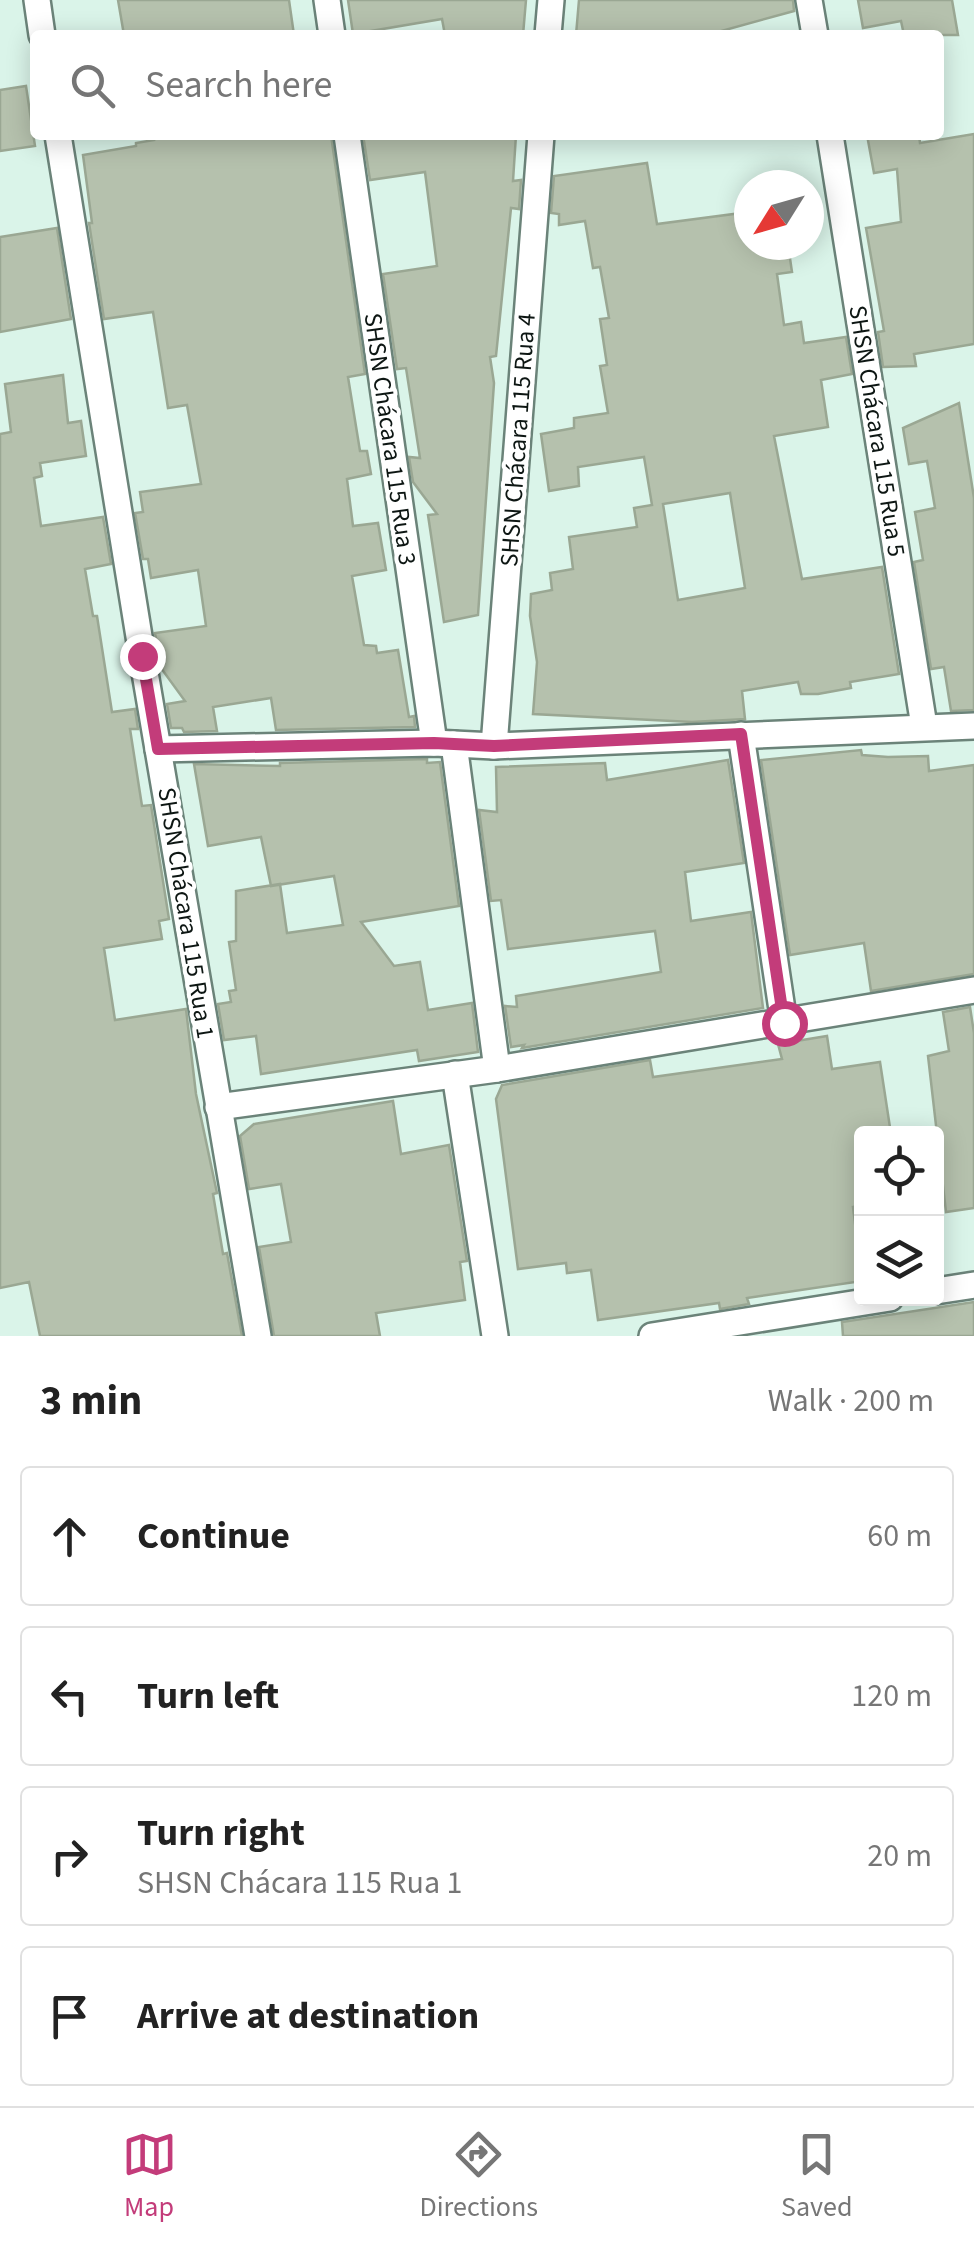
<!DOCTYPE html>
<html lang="en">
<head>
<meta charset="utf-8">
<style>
	body { margin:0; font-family:"Source Sans 3",sans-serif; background:#f6f6f6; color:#222 }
	.controls { position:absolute; right:30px; bottom:30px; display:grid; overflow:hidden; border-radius:10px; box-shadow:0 5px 25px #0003 }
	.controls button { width:90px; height:90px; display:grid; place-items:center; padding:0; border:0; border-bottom:2px solid #e0e0e0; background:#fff; color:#222; font:50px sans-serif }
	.compass { position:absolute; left:734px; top:170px; width:90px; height:90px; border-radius:50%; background:#fff; box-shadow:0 5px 25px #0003; rotate:233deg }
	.stop { position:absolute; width:30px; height:30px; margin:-22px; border:8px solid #c33c7a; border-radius:50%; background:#fff }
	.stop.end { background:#c33c7a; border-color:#fff; box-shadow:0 2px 10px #0008 }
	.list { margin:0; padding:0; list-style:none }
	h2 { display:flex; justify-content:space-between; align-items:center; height:130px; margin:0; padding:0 40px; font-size:42px }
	h2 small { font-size:32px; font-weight:400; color:#767676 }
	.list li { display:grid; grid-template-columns:65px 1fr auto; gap:30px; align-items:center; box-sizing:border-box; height:140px; margin:0 20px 20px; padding:0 20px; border:2px solid #e0e0e0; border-radius:10px }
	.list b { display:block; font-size:38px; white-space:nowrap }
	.list p { margin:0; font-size:32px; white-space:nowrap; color:#767676 }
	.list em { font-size:32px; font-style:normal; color:#767676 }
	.icon { flex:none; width:55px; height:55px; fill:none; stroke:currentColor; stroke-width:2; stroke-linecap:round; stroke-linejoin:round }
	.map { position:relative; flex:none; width:974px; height:1336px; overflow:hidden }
	.search { position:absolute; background:#fff; box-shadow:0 5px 25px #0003; left:30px; right:30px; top:30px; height:110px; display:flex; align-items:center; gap:25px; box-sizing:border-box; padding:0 35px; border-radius:10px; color:#767676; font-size:38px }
	.sheet { height:770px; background:#fff }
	nav { display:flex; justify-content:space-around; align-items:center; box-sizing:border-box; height:140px; border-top:2px solid #e0e0e0; background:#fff; font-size:28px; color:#767676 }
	nav a { display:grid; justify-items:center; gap:5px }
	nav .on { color:#c33c7a }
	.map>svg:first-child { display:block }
	.building { fill:#b5c1ad; stroke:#9aa793; stroke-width:2.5; fill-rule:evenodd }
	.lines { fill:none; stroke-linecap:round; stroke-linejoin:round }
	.minor-casing { stroke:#6b8379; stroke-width:30 }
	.minor { stroke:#fff; stroke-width:25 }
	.route { stroke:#c33c7a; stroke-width:12 }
	.labels { text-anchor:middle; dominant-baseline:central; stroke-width:8; stroke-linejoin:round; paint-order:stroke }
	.street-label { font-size:25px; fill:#0d1613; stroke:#fff }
</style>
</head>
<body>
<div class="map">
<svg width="974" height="1336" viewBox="0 0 974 1336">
	<rect width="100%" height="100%" fill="#daf4e9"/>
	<!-- building -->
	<g class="building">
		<path d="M118 0H289L294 35H124Z"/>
		<path d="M348 0H526L523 35H445L442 19 353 34Z"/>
		<path d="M579 0H793L794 11 707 35H576Z"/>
		<path d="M858 0H952L958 35H904L901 21 863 28Z"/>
		<path d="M26 86 35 146 0 151V90Z"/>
		<path d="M974 134V344L914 354 916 366 883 367 878 332 884 331 866 228 901 222 897 169 874 173 867 135H919L920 143Z"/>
		<path d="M153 135H331L365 374 348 377 360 451H367L371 474 347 479 353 526 378 523 386 570 352 576 364 645 376 646 377 653 398 650 409 717 414 716 415 727 276 730 271 698 213 707 217 731 184 732 182 728H171L167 704 185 701 161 668 155 633 206 626 198 570 151 578 148 559H143L135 513 143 512 140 492 201 484 187 405 168 408 153 312 104 319 89 223H92L83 155 136 146V143L154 140Z"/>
		<path d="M363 135H516L513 181 521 180 519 209 511 208 496 356 490 357 494 383 478 615 444 622 428 515 437 514 413 482 409 457 420 458 406 368 397 369 383 274 437 266 425 172 370 180Z"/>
		<path d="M647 163 657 224 749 212V245H788L792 272 777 274 784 325 801 322 804 343 846 337 852 374 821 380 828 427 774 436 802 579 882 567 899 674 850 682 851 688 818 694H801L798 682 742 691 745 719 692 722 533 714 537 662 530 616 531 594 552 590 550 573 573 569 569 537 637 527 634 508 652 505 644 457 578 467 579 486 549 491 541 434 574 428V418L608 413 600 366 607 365 600 319 609 318 600 267 593 268 585 221 559 225V214L551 213 554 176ZM730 493 745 588 678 600 663 504Z"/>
		<path d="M57 228 71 319 0 332V237Z"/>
		<path d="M63 375 68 423 81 421 86 456 40 463 42 476 34 478 41 526 103 517 111 564 85 569 93 616H97L112 712 135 709 138 729H130L142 806 151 805 169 919 159 921 162 939 104 948 115 1020 186 1009 196 1094 217 1193 213 1194 223 1254 227 1253 242 1336H40L29 1282 0 1288V434L11 432 5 384Z"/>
		<path d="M959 403 974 498V710L951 711 944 667 931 669 914 562 923 560 915 512 935 508 927 461 909 464 903 428Z"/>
		<path d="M861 750 862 755 888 757 928 756 929 771 974 765V974L871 991 864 943 790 955 761 760Z"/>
		<path d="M427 759V763L440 762 459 906 361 922 394 966 420 962 428 1010 472 1003 478 1052 419 1061 417 1050 261 1074 256 1036 224 1040 218 1004 231 1002 229 991 236 990 229 942 236 941V891L280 884 287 933 343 925 334 876 271 886 261 837 208 846 194 764 280 766V763Z"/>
		<path d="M728 760 744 863 685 872 691 921 751 912 763 1008 522 1048 524 1045 511 1047 505 1006 517 1007 516 996 661 972 655 931 508 949 501 900 491 901 479 810 497 812 496 767 605 763 607 780Z"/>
		<path d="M970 1007 974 1033V1208L946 1212 928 1056 949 1051 943 1012Z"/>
		<path d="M827 1036 832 1069 880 1062 891 1134H862V1205L853 1207 862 1281 747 1298 749 1304 720 1309 719 1303 598 1320 591 1270 567 1273 566 1263 518 1269 496 1099 502 1085 650 1060 653 1077 782 1059 778 1044Z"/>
		<path d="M393 1101 401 1154 449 1145 467 1261 460 1262 465 1300 376 1313 380 1336H274L259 1247 291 1242 281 1184 249 1189 240 1136 254 1124Z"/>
		<path d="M974 1302V1336H843L842 1322Z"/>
	</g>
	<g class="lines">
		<!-- minor casing -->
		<g class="minor-casing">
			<g id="minor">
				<path d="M37 0 42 35"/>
				<path d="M327 0 332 35"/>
				<path d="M809 0 815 35"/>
				<path d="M548 35 551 0"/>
				<path d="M58 135 142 655 258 1336"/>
				<path d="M347 135 434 743"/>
				<path d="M830 135 924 726"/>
				<path d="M741 735 784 1023"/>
				<path d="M454 744 497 1069"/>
				<path d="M494 746 541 135"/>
				<path d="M158 749 434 743 494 746 974 726"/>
				<path d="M455 1074 495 1336"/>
				<path d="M218 1107 497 1069 974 990"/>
				<path d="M936 1291 974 1285"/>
				<path d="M652 1336 890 1298"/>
			</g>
		</g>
		<!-- minor -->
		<use href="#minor" class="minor"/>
	</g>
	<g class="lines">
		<!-- route -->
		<path class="route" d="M142 656 158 749 434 743 494 746 741 734 784 1023"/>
	</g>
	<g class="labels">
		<!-- street labels -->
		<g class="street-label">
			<text transform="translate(877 431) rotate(81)">SHSN Chácara 115 Rua 5</text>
			<text transform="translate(390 439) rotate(82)">SHSN Chácara 115 Rua 3</text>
			<text transform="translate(518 440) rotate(-86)">SHSN Chácara 115 Rua 4</text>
			<text transform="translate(186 913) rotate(81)">SHSN Chácara 115 Rua 1</text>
		</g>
	</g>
</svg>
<div class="controls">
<button><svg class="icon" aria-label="locate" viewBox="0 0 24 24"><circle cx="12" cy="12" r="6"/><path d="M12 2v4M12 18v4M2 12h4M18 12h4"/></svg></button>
<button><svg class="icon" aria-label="layers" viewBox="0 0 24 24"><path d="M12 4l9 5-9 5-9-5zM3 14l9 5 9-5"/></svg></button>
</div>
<svg class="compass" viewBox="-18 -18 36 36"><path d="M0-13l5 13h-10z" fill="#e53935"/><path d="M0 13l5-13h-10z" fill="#767676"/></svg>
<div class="stop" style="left:784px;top:1023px"></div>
<div class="stop end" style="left:142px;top:656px"></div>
<div class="search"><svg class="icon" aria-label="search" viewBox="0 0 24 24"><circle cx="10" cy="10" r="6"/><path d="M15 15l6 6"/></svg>Search here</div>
</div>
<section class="sheet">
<h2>3 min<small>Walk · 200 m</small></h2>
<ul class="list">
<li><svg class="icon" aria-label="ahead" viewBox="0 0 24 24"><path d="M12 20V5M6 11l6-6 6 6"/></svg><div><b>Continue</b></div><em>60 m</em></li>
<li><svg class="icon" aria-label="left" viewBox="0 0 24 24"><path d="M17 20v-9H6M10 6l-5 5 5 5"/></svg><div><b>Turn left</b></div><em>120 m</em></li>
<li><svg class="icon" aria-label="right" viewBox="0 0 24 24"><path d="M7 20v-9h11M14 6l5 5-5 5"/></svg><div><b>Turn right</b><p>SHSN Chácara 115 Rua 1</p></div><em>20 m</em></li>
<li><svg class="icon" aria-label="arrive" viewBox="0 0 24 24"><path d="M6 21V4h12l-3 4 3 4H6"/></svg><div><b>Arrive at destination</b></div></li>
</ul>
</section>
<nav>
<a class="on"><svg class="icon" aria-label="map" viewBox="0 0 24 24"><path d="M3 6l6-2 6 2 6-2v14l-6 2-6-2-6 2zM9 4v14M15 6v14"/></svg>Map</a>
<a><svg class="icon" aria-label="directions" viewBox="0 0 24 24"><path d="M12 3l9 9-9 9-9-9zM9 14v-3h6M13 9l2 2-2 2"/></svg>Directions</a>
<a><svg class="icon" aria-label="saved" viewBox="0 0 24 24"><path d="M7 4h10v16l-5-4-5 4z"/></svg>Saved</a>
</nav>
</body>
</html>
